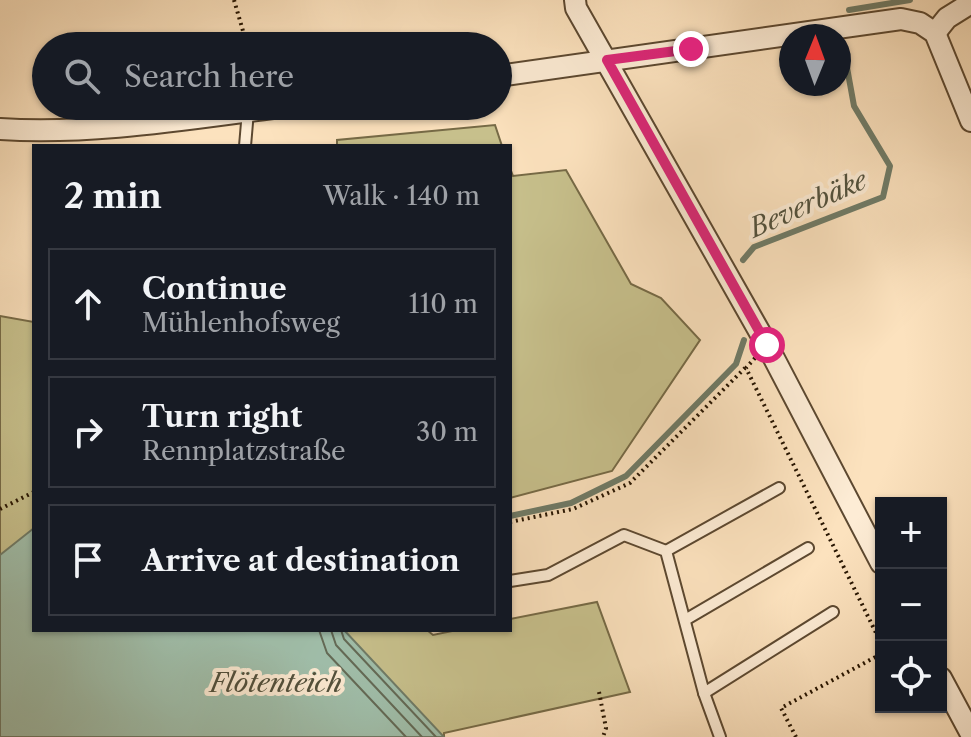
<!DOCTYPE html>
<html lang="en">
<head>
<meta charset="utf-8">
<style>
	body { margin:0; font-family:"Libre Caslon Text",serif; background:#20242c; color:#f1f3f6 }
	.controls { position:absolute; right:24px; bottom:24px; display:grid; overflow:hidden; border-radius:0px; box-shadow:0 2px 6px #0004 }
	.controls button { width:72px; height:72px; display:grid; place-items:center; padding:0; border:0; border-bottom:2px solid #363941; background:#171b24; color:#f1f3f6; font:40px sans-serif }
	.compass { position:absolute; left:779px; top:24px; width:72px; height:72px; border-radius:50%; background:#171b24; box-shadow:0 2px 6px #0004; rotate:1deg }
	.stop { position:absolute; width:24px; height:24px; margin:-18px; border:6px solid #db2777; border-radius:50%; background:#fff }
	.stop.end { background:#db2777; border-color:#fff; box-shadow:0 2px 8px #0008 }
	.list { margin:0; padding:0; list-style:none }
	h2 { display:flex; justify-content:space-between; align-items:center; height:104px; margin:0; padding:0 32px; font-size:34px }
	h2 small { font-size:26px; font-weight:400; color:#9ea1a6 }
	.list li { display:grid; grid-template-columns:52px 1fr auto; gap:24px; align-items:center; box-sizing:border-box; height:112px; margin:0 16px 16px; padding:0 16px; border:2px solid #363941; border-radius:0px }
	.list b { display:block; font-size:30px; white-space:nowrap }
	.list p { margin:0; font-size:26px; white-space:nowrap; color:#9ea1a6 }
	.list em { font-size:26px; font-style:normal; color:#9ea1a6 }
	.icon { flex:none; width:44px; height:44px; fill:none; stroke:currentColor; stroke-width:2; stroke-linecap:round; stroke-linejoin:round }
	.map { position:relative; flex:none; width:971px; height:737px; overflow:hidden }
	.search { position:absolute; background:#171b24; box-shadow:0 2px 6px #0004; left:32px; top:32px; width:480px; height:88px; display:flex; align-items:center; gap:20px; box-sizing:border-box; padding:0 28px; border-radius:44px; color:#9ea1a6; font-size:30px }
	.panel { position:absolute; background:#171b24; box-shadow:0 2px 6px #0004; left:32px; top:144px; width:480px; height:488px; border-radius:0px }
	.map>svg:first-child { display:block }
	.green { fill:#c7c08c; stroke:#766a46; stroke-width:2 }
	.water { fill:#a0bfab; stroke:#6f7b67; stroke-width:2 }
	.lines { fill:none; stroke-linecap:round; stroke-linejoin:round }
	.shore { stroke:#636a56; stroke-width:2 }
	.stream { stroke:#6f7b67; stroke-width:6 }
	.lane-casing { stroke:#5c4830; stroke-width:14 }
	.street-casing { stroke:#5c4830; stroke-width:24 }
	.path { stroke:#261400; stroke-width:4; stroke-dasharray:2 4; stroke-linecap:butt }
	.lane { stroke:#fdecd5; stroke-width:10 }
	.street { stroke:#fdecd5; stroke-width:20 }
	.route { stroke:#db2777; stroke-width:10 }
	.labels { text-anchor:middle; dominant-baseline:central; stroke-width:8; stroke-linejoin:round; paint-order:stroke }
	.water-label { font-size:26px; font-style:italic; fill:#51503c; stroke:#fdecd5 }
</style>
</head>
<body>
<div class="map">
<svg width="971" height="737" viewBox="0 0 971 737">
	<rect width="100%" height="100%" fill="#fce2be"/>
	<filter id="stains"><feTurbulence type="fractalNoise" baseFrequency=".0025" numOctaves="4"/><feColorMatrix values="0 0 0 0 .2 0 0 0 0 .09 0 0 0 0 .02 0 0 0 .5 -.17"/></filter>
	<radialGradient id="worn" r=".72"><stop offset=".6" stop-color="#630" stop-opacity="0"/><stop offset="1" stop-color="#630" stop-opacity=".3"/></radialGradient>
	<!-- green -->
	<g class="green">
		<path d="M495 125 502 146H337V140Z"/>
		<path d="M510 168 513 176 566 170 631 284 661 298 700 340 612 471 510 498Z"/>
		<path d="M0 316 34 322V630H427L433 635 457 630H510V619L597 602 630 692 444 733V737H0Z"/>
	</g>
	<!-- water -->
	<path class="water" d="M34 528V630H344L444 737H0V555Z"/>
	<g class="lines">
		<!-- shore -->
		<g class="shore">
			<path d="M319 630 327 653 406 737"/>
			<path d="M331 630 336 645 422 737"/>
			<path d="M341 630 344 639 436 737"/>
		</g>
		<!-- stream -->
		<g class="stream">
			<path d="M849 10 910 0"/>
			<path d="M743 260 754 247 883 197 890 166 854 106 844 51"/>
			<path d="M510 516 571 503 626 476 736 364 744 340"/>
		</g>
		<!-- lane casing -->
		<g class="lane-casing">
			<g id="lane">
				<path d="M245 146 248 111"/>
				<path d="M666 551 779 488"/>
				<path d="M510 581 548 575 624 535 666 551 704 693 720 737"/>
				<path d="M685 620 808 548"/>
				<path d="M704 693 833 612"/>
			</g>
		</g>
		<!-- street casing -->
		<g class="street-casing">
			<g id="street">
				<path d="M575 0 576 8 767 345 881 563"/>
				<path d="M935 33 947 18 971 3"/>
				<path d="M498 76 901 19 920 23 935 33 971 121"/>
				<path d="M0 129C96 135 192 118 288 106"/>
				<path d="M941 678 971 734"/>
			</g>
		</g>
		<!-- path -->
		<g class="path">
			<path d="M234 0 243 31 254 46"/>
			<path d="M755 358 746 368 881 643"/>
			<path d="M0 509 34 492"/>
			<path d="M510 522 573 509 630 483 745 368"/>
			<path d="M599 692 606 728 603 737"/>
			<path d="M796 737 781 708 881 654"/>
		</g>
		<!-- lane -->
		<use href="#lane" class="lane"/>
		<!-- street -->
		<use href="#street" class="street"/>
	</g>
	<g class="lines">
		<!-- route -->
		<path class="route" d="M691 49 607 60 767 345"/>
	</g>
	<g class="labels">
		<!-- water labels -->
		<g class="water-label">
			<text transform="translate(808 204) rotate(-24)">Beverbäke</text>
			<text x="276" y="683">Flötenteich</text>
		</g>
	</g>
	<rect width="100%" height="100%" filter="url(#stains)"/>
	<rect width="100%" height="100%" fill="url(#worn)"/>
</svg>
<div class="controls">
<button>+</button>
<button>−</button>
<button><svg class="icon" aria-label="locate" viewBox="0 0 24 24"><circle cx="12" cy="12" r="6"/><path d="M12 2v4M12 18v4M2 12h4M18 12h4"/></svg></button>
</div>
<svg class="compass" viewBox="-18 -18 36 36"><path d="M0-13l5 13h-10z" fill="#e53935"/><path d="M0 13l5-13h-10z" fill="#9ea1a6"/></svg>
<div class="stop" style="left:767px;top:345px"></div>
<div class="stop end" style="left:691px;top:49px"></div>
<div class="search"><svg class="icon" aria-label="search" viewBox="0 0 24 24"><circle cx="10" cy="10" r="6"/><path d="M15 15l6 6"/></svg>Search here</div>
<section class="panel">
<h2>2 min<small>Walk · 140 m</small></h2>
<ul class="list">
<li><svg class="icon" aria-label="ahead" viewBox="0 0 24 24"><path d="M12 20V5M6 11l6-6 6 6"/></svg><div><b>Continue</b><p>Mühlenhofsweg</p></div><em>110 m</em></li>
<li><svg class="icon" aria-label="right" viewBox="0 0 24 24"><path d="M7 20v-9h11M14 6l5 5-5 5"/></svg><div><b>Turn right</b><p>Rennplatzstraße</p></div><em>30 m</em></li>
<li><svg class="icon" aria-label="arrive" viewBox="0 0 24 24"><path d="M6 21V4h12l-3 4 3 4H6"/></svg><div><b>Arrive at destination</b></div></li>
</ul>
</section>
</div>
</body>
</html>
